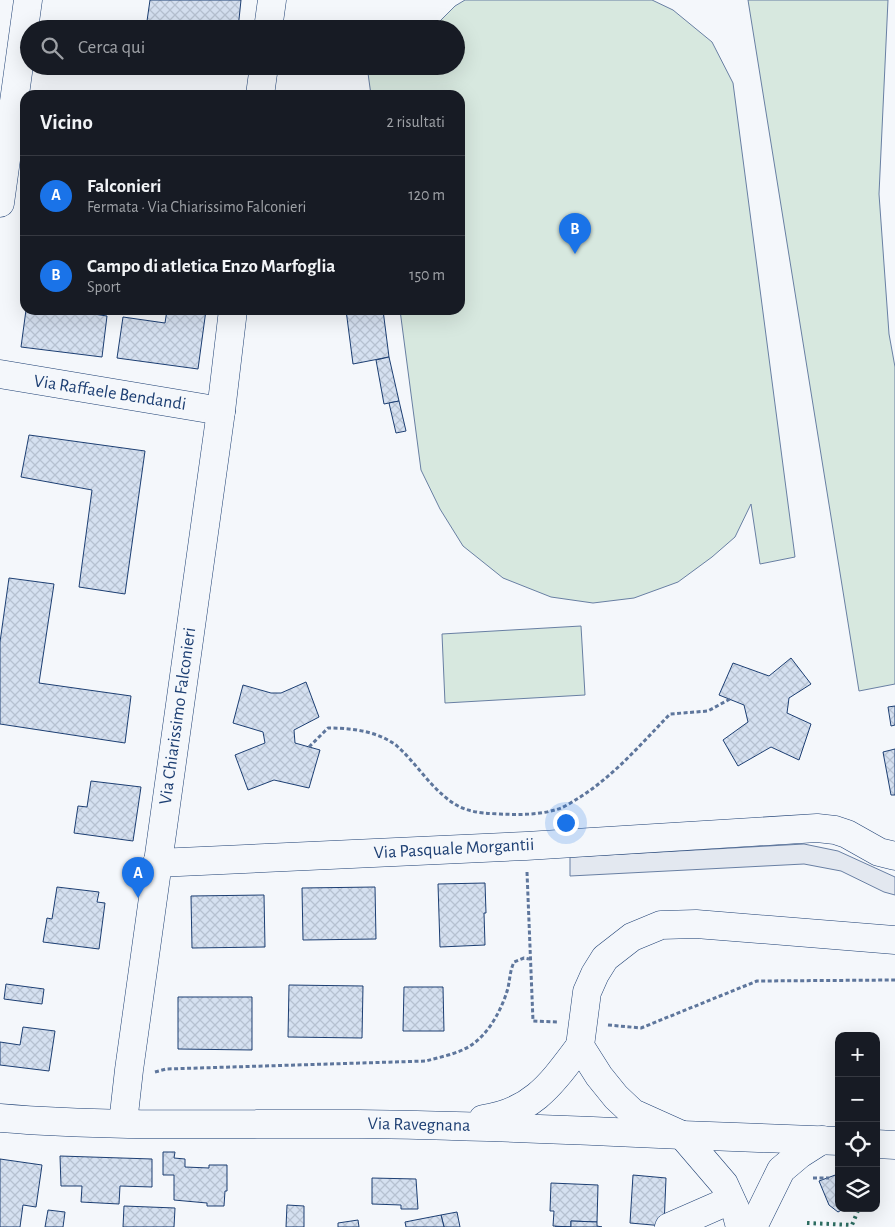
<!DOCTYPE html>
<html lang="it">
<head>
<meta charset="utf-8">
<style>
	body { margin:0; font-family:"Alegreya Sans",sans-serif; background:#242831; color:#f1f3f6 }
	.controls { position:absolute; right:15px; bottom:15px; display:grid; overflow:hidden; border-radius:10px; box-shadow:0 5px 20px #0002 }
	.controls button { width:45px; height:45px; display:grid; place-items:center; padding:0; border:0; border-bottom:1px solid #363941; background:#171b24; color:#f1f3f6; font:25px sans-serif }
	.you { position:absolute; left:565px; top:822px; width:18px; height:18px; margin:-12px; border:4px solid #fff; border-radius:50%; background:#1a73e8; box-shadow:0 0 0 8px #1a73e833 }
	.badge { display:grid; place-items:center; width:32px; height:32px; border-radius:50%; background:#1a73e8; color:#fff; font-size:16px; font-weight:700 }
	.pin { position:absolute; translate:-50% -41px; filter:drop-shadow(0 1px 2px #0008) }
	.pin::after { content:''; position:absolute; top:26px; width:18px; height:15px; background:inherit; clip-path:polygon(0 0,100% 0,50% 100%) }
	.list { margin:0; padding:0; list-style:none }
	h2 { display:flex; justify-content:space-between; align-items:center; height:65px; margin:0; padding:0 20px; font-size:21px }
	h2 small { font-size:16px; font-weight:400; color:#9ea1a6 }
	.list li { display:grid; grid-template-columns:32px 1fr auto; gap:15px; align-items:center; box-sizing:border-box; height:80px; padding:0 20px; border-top:1px solid #363941 }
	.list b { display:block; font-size:19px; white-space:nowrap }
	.list p { margin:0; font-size:16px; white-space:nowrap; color:#9ea1a6 }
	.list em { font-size:16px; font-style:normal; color:#9ea1a6 }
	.icon { flex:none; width:28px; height:28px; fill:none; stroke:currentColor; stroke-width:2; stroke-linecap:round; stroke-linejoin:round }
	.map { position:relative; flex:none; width:895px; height:1227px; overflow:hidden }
	.search { position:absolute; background:#171b24; box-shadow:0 5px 20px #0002; left:20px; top:20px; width:445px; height:55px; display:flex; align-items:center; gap:12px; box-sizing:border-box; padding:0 18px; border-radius:28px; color:#9ea1a6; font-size:19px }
	.panel { position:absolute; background:#171b24; box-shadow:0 5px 20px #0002; left:20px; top:90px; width:445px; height:225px; border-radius:15px }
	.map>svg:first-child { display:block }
	.green { fill:#d7e8df; stroke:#687fa3 }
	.parking { fill:#e3e8f0; stroke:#687fa3 }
	.building { fill:url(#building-cross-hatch); stroke:#1d3f73 }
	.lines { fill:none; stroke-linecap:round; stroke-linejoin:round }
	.minor-casing { stroke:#1d3f73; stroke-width:29 }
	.major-casing { stroke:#1d3f73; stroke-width:29 }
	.path { stroke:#5e769c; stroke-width:3; stroke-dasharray:4 2.5; stroke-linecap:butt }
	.minor { stroke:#f4f7fb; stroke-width:28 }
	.major { stroke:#f4f7fb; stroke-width:28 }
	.hedge { stroke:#2c6c60; stroke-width:4; stroke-dasharray:2.5 4; stroke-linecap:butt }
	.labels { text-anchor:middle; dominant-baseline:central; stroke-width:4; stroke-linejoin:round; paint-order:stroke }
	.street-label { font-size:18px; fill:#1d3f73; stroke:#f4f7fb }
</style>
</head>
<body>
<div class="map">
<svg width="895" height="1227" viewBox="0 0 895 1227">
	<defs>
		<pattern id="building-cross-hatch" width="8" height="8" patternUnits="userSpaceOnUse" patternTransform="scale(1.25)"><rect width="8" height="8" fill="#d5e0f0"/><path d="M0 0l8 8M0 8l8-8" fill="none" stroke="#b6c1d1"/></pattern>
	</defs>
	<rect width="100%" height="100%" fill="#f4f7fb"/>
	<!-- green -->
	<g class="green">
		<path d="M465 0H652L673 10 712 42 733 83 795 557 760 564 751 504 735 537 712 557 678 582 634 598 593 603 551 597 503 578 463 546 440 509 421 470 400 310H460V95H371L367 66H398L399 75 405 66H456V29H432L455 6Z"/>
		<path d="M748 0H888L879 194 889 334 895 367V684L859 691Z"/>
		<path d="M581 626 585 695 445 703 442 634Z"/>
	</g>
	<!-- parking -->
	<path class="parking" d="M804 844 838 851 895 877V895L884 892 841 871 804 864 570 876V857Z"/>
	<!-- building -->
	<g class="building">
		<path d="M150 0H241L238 29H204L147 21Z"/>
		<path d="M26 310H67L107 316 102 357 21 347Z"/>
		<path d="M167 310H206L198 369 117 358 123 317 165 323Z"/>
		<path d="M346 310H383L389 357 353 364Z"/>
		<path d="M389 357 399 401 384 404 376 360Z"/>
		<path d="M399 401 406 431 396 433 389 403Z"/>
		<path d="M29 435 145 451 125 594 79 587 92 490 21 477Z"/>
		<path d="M9 578 54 584 39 683 131 696 125 743 0 724V642Z"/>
		<path d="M791 658 811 684 789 698 787 713 811 724 799 760 771 747 738 766 723 740 748 722 744 705 719 695 733 663 769 676Z"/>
		<path d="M306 682 319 717 294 730 295 743 320 750 309 788 274 780 248 790 235 755 265 743 263 732 233 723 243 685 271 693H281Z"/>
		<path d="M895 706V725L891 726 888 707Z"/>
		<path d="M895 749V795H891L883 752Z"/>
		<path d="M91 781 141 787 133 841 74 833 78 806 87 807Z"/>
		<path d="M485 883 486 913H484L485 945 440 947 438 884Z"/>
		<path d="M57 887 99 892 97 902 105 903 99 949 43 942 47 918 52 919Z"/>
		<path d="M375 887 376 939 303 940 302 888Z"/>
		<path d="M264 895 265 947 192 948 191 896Z"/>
		<path d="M6 984 44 989 42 1004 4 999Z"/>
		<path d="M289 985 363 986 362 1038 288 1037Z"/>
		<path d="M404 987H443L444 1031H403Z"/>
		<path d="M178 997H252V1050L178 1049Z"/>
		<path d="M23 1027 55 1031 49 1071 0 1065V1042L20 1045Z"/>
		<path d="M163 1152H175L174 1158 185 1159V1167L209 1168V1165H227V1191H225L224 1206H207V1203L174 1200V1175H163Z"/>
		<path d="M60 1156 152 1159V1187L120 1186 119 1204 81 1202 82 1186H61Z"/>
		<path d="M0 1159 42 1165 36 1207 23 1205 20 1227H0Z"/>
		<path d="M838 1174 839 1208H845L838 1212 829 1205 819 1181Z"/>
		<path d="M633 1175 666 1178 664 1226 630 1223Z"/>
		<path d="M372 1178 416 1179 418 1209H401V1205L372 1204Z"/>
		<path d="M551 1183 598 1185 597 1222 571 1221V1227L553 1226 554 1211H550Z"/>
		<path d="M287 1205 304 1206V1227H286Z"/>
		<path d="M124 1206 175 1208 174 1227H123Z"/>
		<path d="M48 1210 65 1212 63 1227H45Z"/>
		<path d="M457 1212 460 1227H444L441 1215Z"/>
		<path d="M441 1215 444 1227H406L405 1222Z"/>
		<path d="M358 1220 359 1227H338V1223Z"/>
		<path d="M571 1221 597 1222V1226L602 1227H555H571Z"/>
	</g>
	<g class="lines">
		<!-- minor casing -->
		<g class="minor-casing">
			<g id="minor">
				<path d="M268 29 272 0"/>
				<path d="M260 95 264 66"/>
				<path d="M0 203 28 0"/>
				<path d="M0 374 221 411"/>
				<path d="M157 863 526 846 817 828 835 830 847 834 879 852 895 856"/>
				<path d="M0 1118C119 1128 240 1123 359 1124 466 1125 573 1130 681 1135"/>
				<path d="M483 1119C533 1112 552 1083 580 1046"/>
				<path d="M123 1123 129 1070 221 411 233 310"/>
				<path d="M669 1227 717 1206"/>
			</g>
		</g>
		<!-- major casing -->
		<g class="major-casing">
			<g id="major">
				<path d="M682 1135 839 1141"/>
				<path d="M876 1144 895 1145"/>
				<path d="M740 1227 735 1208 724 1184 682 1135 633 1113 616 1097 599 1076 580 1046 587 992 595 974 605 958 632 937 661 925 696 924 895 940"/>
				<path d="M753 1227 781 1170 800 1154 822 1140"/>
			</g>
		</g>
		<!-- path -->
		<g class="path">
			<path d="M309 747 328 728C351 728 378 731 397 746 414 761 427 782 444 796 462 812 477 813 500 814 520 815 542 815 561 808 566 806 572 802 577 799 613 777 641 744 670 714L708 711 730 699"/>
			<path d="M527 872 533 1021 558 1022"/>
			<path d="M608 1025 641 1028 757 981 895 980"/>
			<path d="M155 1072 166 1069 426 1061C440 1057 457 1054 470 1046 489 1034 502 1009 508 988 510 978 510 971 514 962L524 958 529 959"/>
			<path d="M813 1178H829"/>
		</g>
		<!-- minor -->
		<use href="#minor" class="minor"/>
		<!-- major -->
		<use href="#major" class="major"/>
		<!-- hedge -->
		<path class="hedge" d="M807 1223 852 1225 859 1208"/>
	</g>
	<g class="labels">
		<!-- street labels -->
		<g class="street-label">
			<text transform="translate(110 393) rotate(9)">Via Raffaele Bendandi</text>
			<text transform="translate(178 716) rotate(-82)">Via Chiarissimo Falconieri</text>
			<text transform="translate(454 849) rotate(-3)">Via Pasquale Morgantii</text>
			<text transform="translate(419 1125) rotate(1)">Via Ravegnana</text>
		</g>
	</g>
</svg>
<div class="controls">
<button>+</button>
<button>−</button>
<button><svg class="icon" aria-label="locate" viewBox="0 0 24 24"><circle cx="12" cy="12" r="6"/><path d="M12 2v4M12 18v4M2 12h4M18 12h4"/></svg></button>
<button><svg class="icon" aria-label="layers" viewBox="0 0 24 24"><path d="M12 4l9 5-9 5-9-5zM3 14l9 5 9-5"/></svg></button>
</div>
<div class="you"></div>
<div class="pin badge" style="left:138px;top:898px">A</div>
<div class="pin badge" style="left:575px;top:254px">B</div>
<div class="search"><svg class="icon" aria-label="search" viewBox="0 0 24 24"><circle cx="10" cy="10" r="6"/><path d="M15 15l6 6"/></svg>Cerca qui</div>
<section class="panel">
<h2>Vicino<small>2 risultati</small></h2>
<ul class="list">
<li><span class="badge">A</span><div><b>Falconieri</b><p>Fermata · Via Chiarissimo Falconieri</p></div><em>120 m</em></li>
<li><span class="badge">B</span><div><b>Campo di atletica Enzo Marfoglia</b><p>Sport</p></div><em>150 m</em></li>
</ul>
</section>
</div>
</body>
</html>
